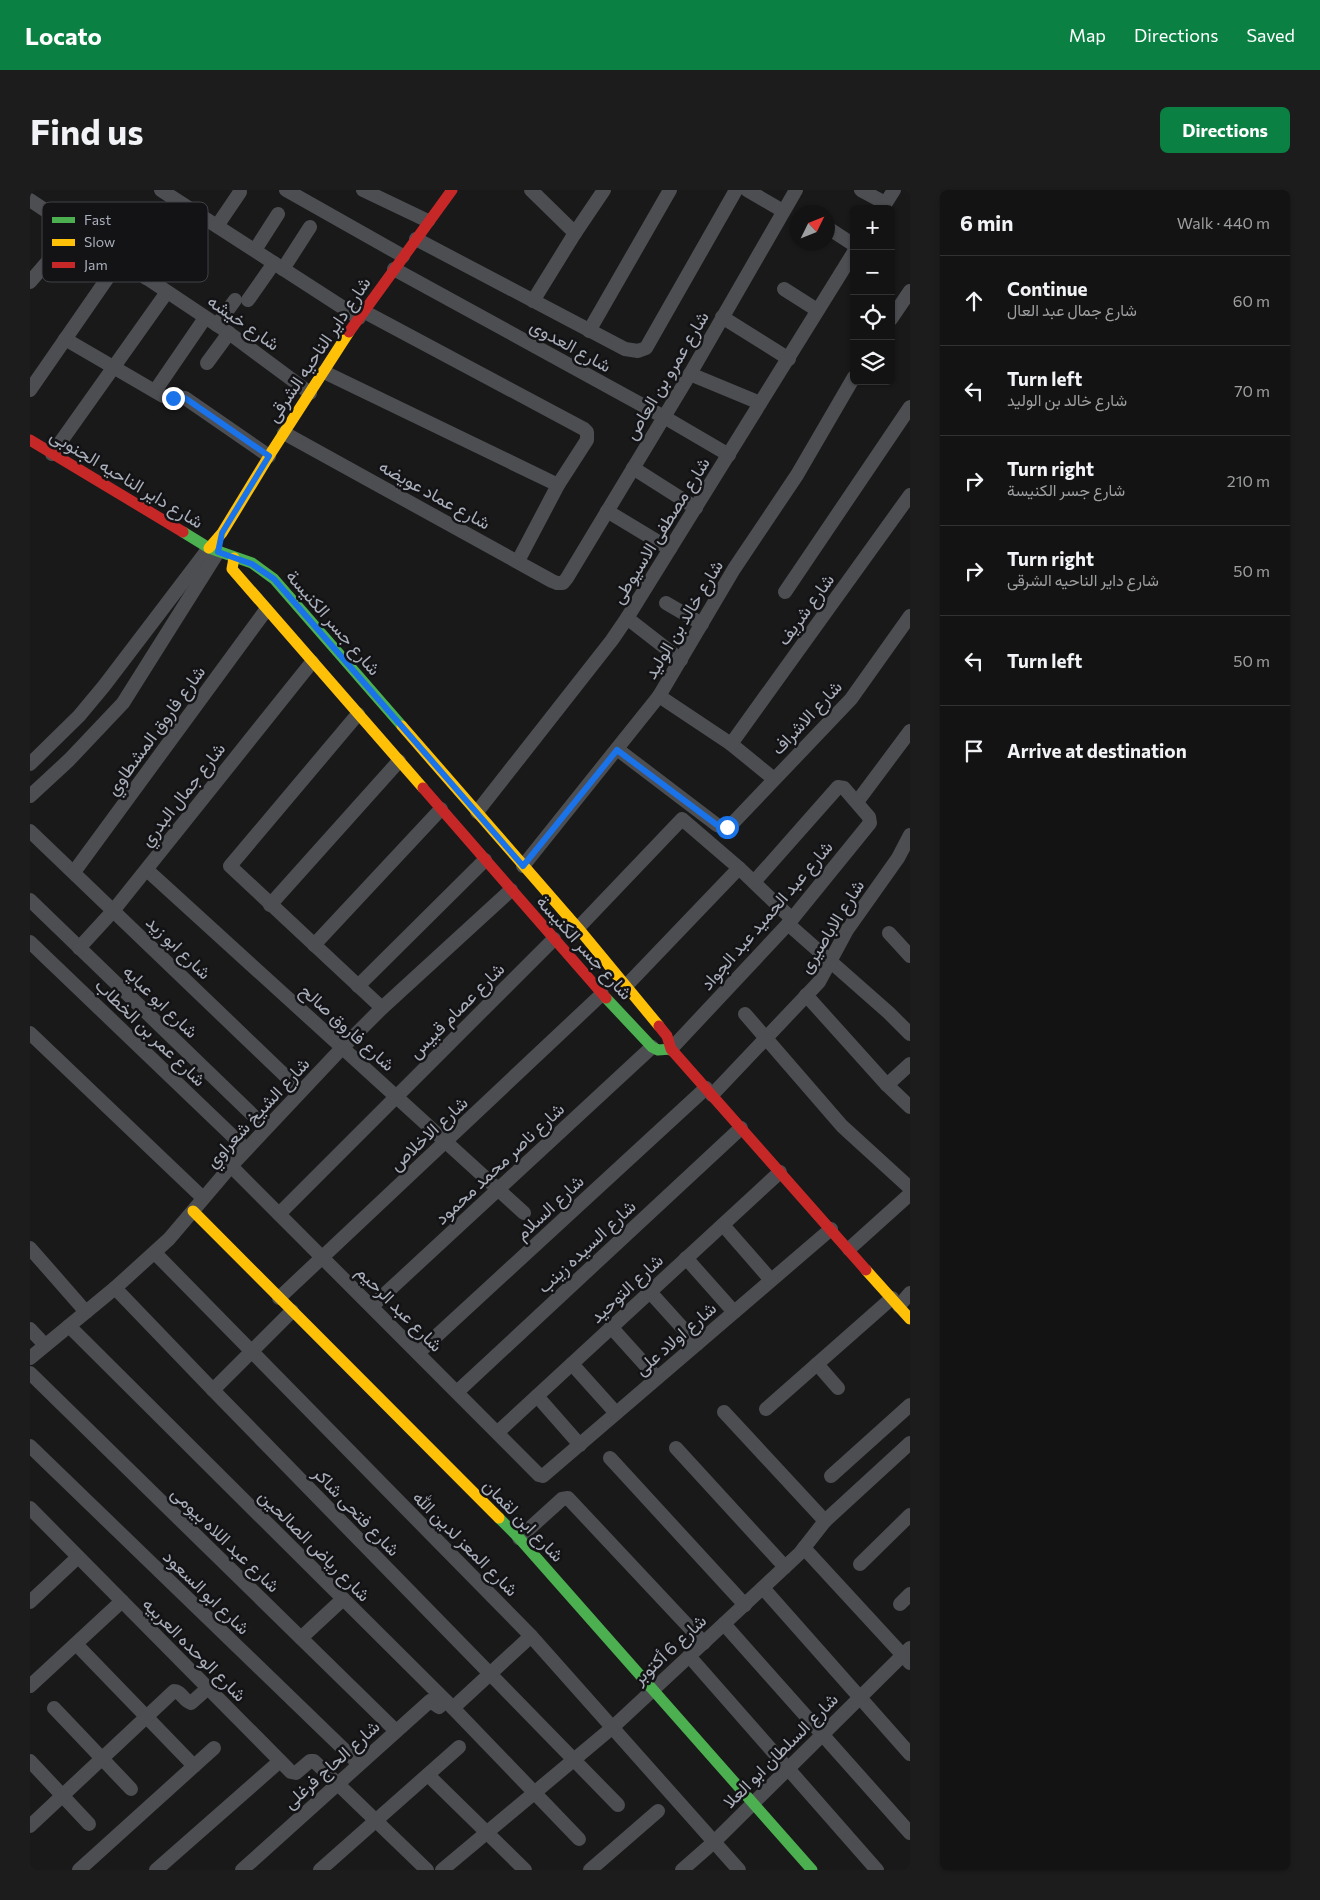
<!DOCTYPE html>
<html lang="en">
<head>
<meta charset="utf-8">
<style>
	body { margin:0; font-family:Commissioner,Vazirmatn,sans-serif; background:#1c1c1c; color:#f1f3f6 }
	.controls { position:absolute; right:15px; top:15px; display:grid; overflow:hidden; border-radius:8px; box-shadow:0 1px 4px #0004 }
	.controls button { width:45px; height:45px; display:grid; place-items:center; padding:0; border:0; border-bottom:1px solid #323233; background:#131313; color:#f1f3f6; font:25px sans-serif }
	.compass { position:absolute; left:760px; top:15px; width:45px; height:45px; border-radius:50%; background:#131313; box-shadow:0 1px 4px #0004; rotate:47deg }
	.stop { position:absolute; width:15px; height:15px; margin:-11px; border:4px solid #1a73e8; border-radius:50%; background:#fff }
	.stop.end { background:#1a73e8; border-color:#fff; box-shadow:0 1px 5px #0008 }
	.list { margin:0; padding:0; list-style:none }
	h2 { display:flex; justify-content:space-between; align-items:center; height:65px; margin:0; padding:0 20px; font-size:21px }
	h2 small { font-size:16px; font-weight:400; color:#9d9ea0 }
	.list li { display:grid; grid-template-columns:32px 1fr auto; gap:15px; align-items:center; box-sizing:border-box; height:90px; padding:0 20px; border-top:1px solid #323233 }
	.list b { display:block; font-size:19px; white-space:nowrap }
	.list p { margin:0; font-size:16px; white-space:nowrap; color:#9d9ea0 }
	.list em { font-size:16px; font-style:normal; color:#9d9ea0 }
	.icon { flex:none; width:28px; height:28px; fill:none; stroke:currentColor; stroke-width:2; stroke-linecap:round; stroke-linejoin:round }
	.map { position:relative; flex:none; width:880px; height:1680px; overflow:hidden; border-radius:8px }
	header { display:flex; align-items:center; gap:30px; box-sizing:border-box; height:70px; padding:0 25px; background:#0b8043; color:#fff }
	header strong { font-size:24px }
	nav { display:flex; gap:28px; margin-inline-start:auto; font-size:18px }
	.intro { display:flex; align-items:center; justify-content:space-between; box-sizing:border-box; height:120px; padding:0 30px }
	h1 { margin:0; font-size:35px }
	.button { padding:12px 22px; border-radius:8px; background:#0b8043; color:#fff; font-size:18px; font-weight:700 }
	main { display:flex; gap:30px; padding:0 30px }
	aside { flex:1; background:#131313; border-radius:8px; box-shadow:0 1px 4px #0004 }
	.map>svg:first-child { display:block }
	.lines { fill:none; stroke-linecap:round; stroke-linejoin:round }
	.street { stroke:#4c4e52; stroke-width:14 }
	.fast { stroke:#4caf50; stroke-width:11 }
	.slow { stroke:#ffc107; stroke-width:11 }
	.jam { stroke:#c62828; stroke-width:11 }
	.route { stroke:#1a73e8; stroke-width:6 }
	.labels { text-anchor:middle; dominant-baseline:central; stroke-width:5; stroke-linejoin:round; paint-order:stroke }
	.street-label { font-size:18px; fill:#a9aebb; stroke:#131315 }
	.key { fill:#131315; stroke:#404247; stroke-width:1 }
	.key-label { font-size:14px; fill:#a9aebb }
</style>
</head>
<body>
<header>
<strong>Locato</strong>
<nav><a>Map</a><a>Directions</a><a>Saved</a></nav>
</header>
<div class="intro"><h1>Find us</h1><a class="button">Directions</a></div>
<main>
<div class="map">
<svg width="880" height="1680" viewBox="0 0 880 1680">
	<rect width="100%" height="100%" fill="#191919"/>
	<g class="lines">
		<!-- street -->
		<g class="street">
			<path d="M131 0 329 128"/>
			<path d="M256 0 373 66"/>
			<path d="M333 0 398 31"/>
			<path d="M501 0 545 43"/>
			<path d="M717 0 753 21"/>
			<path d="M831 0 855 13"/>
			<path d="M0 10 199 143 280 203"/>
			<path d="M852 19 864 0"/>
			<path d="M187 36 210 2"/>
			<path d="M798 38 824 55"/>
			<path d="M386 49 595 159 608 161 616 158 706 0"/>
			<path d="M225 60 248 24"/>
			<path d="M253 79 280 37"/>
			<path d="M364 79 634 227 699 265"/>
			<path d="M116 88 166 23"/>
			<path d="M0 92 45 40"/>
			<path d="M754 99 787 120"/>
			<path d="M218 110 244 73"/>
			<path d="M503 111 545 43 574 0"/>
			<path d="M333 121 554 239 557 242V250L528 295 488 371"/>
			<path d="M692 127 759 169"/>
			<path d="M861 129 880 101"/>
			<path d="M187 135 205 110"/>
			<path d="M559 141 640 0"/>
			<path d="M35 149 133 206 155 208 239 266"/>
			<path d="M177 173 199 143"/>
			<path d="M294 182 528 295"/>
			<path d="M660 184 730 213"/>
			<path d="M0 200 90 70"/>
			<path d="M125 201 175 128"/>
			<path d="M254 243 522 391 527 393H533L537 388 660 184 766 0"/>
			<path d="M22 264 137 102"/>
			<path d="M603 278 666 318"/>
			<path d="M577 321 640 359"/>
			<path d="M755 402 880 217"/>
			<path d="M636 413 672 434"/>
			<path d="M597 428 651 470"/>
			<path d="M629 506 701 554 744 589"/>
			<path d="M328 524 200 676 352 818"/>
			<path d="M701 554 880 305"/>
			<path d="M587 559 687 635 693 637 700 636 821 509 880 426"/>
			<path d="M0 574 49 526 74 496 179 358"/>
			<path d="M0 606 39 570 93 513 188 362"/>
			<path d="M827 612 880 541"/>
			<path d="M447 622 582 450 597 428 824 62"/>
			<path d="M0 641 271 901"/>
			<path d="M493 676 629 506 704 379 767 285 824 187"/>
			<path d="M117 680 494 1023"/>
			<path d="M44 682 236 420"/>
			<path d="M0 710 236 938"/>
			<path d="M240 715 369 571"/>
			<path d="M758 734 859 823 880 844"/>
			<path d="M548 738 652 629 709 678 762 729"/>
			<path d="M859 743 880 766"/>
			<path d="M0 752 216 959"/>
			<path d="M284 755 411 619"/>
			<path d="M49 758 83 721 282 472"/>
			<path d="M328 796 455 670"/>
			<path d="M596 796 709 678"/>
			<path d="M776 805 857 895 880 917"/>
			<path d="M715 824 812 936 880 998"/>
			<path d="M0 843 173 1008"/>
			<path d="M641 859 758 734 840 633 839 627 814 598 808 597 724 692"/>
			<path d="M857 895 880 874"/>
			<path d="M682 905 789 792 817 740 868 668 880 645"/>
			<path d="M201 976 509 1285 513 1286 801 1039"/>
			<path d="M249 1024 524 749"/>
			<path d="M693 1035 741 1090"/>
			<path d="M0 1058 56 1122"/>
			<path d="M819 1059 880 1004"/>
			<path d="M125 1063 501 1446 709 1680"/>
			<path d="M656 1068 704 1122"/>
			<path d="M85 1098 183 1200 588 1615"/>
			<path d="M620 1102 667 1154"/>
			<path d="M249 1108 572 804"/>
			<path d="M342 1116 622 857"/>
			<path d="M869 1116 880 1103"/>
			<path d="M39 1136 423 1518 549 1649"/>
			<path d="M581 1137 627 1188"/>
			<path d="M0 1139 15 1155"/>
			<path d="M388 1163 676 898"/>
			<path d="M0 1168 85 1098 139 1049 201 976 312 858 352 818 481 700"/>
			<path d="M542 1174 586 1223"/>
			<path d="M787 1174 808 1198"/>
			<path d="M0 1183 366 1541"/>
			<path d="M183 1200 262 1121"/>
			<path d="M427 1202 711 938"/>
			<path d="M507 1206 550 1255"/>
			<path d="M736 1219 862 1108"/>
			<path d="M694 1222 795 1331"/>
			<path d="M468 1242 750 982"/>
			<path d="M0 1256 329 1574"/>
			<path d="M646 1258 755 1377"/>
			<path d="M580 1268 715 1415"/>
			<path d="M801 1286 880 1215"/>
			<path d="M0 1318 261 1582 266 1583 280 1571H284L397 1680"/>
			<path d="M489 1348 532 1309 538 1308 674 1453"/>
			<path d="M774 1358 880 1473"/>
			<path d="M830 1374 880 1325"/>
			<path d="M733 1398 880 1564"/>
			<path d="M0 1412 48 1367"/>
			<path d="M870 1414 880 1404"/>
			<path d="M694 1434 880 1643"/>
			<path d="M271 1448 313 1409"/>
			<path d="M46 1454 164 1576"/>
			<path d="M659 1466 847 1680"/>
			<path d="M0 1496 92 1411"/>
			<path d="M24 1518 101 1599"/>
			<path d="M423 1518 501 1446"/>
			<path d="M0 1571 59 1634"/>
			<path d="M398 1585 495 1680"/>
			<path d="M0 1636 144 1501C151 1501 154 1511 161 1513L178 1498"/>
			<path d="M49 1680 184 1558"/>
			<path d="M126 1680 250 1571"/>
			<path d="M212 1680 400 1511 409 1517 416 1511"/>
			<path d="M290 1680 429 1557"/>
			<path d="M412 1680 583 1537 770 1363 795 1331 880 1253"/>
			<path d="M560 1680 628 1621"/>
			<path d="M652 1680 685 1651 880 1458"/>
		</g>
		<!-- fast -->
		<g class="fast">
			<path d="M153 342 179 358 222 373 244 389 372 536"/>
			<path d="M576 808 622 857 628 860 641 859"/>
			<path d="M469 1328 489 1348 782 1680"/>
		</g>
		<!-- slow -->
		<g class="slow">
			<path d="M179 358 192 343 239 266 319 142"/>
			<path d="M204 368 202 379 393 598"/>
			<path d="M372 536 548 738 629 836"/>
			<path d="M163 1021 469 1328"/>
			<path d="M836 1080 880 1129"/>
		</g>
		<!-- jam -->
		<g class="jam">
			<path d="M319 142 422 0"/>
			<path d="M0 250 153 342"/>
			<path d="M393 598 576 808"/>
			<path d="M629 836 637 846 641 859 836 1080"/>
		</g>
	</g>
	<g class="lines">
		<!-- route -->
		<path class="route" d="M143 208H155L239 266 192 343 188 362 222 374 244 389 493 676 587 560 687 635 697 637"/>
	</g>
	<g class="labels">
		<!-- street labels -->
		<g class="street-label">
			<text transform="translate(214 132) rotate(35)">شارع خيشه</text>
			<text transform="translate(541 155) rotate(29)">شارع العدوى</text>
			<text transform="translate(288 159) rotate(-56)">شارع داير الناحيه الشرقى</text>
			<text transform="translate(636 185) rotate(-59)">شارع عمرو بن العاص</text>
			<text transform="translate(97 288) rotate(31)">شارع داير الناحيه الجنوبى</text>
			<text transform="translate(405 304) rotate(29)">شارع عماد عويضه</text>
			<text transform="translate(630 340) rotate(-58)">شارع مصطفى الاسيوطى</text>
			<text transform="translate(775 419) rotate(-54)">شارع شريف</text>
			<text transform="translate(653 429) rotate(-59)">شارع خالد بن الوليد</text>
			<text transform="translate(304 432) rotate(49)">شارع جسر الكنيسة</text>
			<text transform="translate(776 527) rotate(-47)">شارع الاشراف</text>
			<text transform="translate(125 540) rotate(-54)">شارع فاروق المشطاوي</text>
			<text transform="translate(152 604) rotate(-52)">شارع جمال البدري</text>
			<text transform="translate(736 725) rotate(-49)">شارع عبد الحميد عبد الجواد</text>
			<text transform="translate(801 736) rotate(-58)">شارع الاباصيرى</text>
			<text transform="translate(149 757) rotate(44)">شارع ابو زيد</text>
			<text transform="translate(555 757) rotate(48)">شارع جسر الكنيسة</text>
			<text transform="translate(131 811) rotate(44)">شارع ابو عبايه</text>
			<text transform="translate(426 820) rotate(-45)">شارع عصام قبيس</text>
			<text transform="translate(318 837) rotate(42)">شارع فاروق صالح</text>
			<text transform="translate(121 842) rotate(44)">شارع عمر بن الخطاب</text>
			<text transform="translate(227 922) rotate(-47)">شارع الشيخ شعراوي</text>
			<text transform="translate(398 943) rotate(-43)">شارع الاخلاص</text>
			<text transform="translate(469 973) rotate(-43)">شارع ناصر محمد محمود</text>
			<text transform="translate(519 1017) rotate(-43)">شارع السلام</text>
			<text transform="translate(556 1056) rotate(-43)">شارع السيده زينب</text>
			<text transform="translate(596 1098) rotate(-43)">شارع التوحيد</text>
			<text transform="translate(370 1118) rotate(45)">شارع عبد الرحيم</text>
			<text transform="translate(645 1148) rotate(-41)">شارع اولاد على</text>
			<text transform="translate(327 1321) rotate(46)">شارع فتحى شاكر</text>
			<text transform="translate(494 1330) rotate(46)">شارع ابن لقمان</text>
			<text transform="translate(196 1349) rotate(44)">شارع عبد اللاه بيومى</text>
			<text transform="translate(436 1353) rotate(45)">شارع المعز لدين الله</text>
			<text transform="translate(285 1355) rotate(45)">شارع رياض الصالحين</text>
			<text transform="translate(177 1402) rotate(44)">شارع ابو السعود</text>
			<text transform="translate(165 1459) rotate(45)">شارع الوحده العربيه</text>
			<text transform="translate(639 1459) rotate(-43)">شارع 6 أكتوبر</text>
			<text transform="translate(750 1560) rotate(-45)">شارع السلطان ابو العلا</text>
			<text transform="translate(301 1574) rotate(-42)">شارع الحاج فرغلى</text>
		</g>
	</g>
	<!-- legend -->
	<rect x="12" y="12" width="166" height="80" rx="8" class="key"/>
	<rect x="22" y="27" width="23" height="6" fill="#4caf50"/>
	<rect x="22" y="49" width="23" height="7" fill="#ffc107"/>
	<rect x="22" y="72" width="23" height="6" fill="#c62828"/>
	<g class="key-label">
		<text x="54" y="35">Fast</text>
		<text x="54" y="57">Slow</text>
		<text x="54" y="80">Jam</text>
	</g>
</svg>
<div class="controls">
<button>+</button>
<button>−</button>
<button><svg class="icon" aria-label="locate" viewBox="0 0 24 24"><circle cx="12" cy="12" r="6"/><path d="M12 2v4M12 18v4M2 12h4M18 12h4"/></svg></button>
<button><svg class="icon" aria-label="layers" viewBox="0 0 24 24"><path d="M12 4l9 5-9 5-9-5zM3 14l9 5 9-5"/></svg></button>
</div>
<svg class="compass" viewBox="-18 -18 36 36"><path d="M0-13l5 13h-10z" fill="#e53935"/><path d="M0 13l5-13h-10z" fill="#9d9ea0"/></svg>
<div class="stop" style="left:697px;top:637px"></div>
<div class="stop end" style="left:143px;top:208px"></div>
</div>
<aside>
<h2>6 min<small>Walk · 440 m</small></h2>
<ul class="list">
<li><svg class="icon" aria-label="ahead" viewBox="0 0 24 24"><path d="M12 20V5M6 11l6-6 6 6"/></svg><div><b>Continue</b><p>شارع جمال عبد العال</p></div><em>60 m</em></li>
<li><svg class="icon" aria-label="left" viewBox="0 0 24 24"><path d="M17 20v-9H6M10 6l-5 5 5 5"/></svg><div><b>Turn left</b><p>شارع خالد بن الوليد</p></div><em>70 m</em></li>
<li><svg class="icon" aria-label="right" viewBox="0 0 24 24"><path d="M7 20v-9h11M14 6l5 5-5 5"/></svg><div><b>Turn right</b><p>شارع جسر الكنيسة</p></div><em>210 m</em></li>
<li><svg class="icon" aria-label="right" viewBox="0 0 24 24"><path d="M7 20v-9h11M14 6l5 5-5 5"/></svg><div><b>Turn right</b><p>شارع داير الناحيه الشرقى</p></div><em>50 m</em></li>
<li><svg class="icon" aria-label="left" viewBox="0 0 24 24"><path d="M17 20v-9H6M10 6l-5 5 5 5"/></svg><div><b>Turn left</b></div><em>50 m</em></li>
<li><svg class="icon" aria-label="arrive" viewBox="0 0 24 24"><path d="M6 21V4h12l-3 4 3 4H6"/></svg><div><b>Arrive at destination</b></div></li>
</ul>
</aside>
</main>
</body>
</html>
